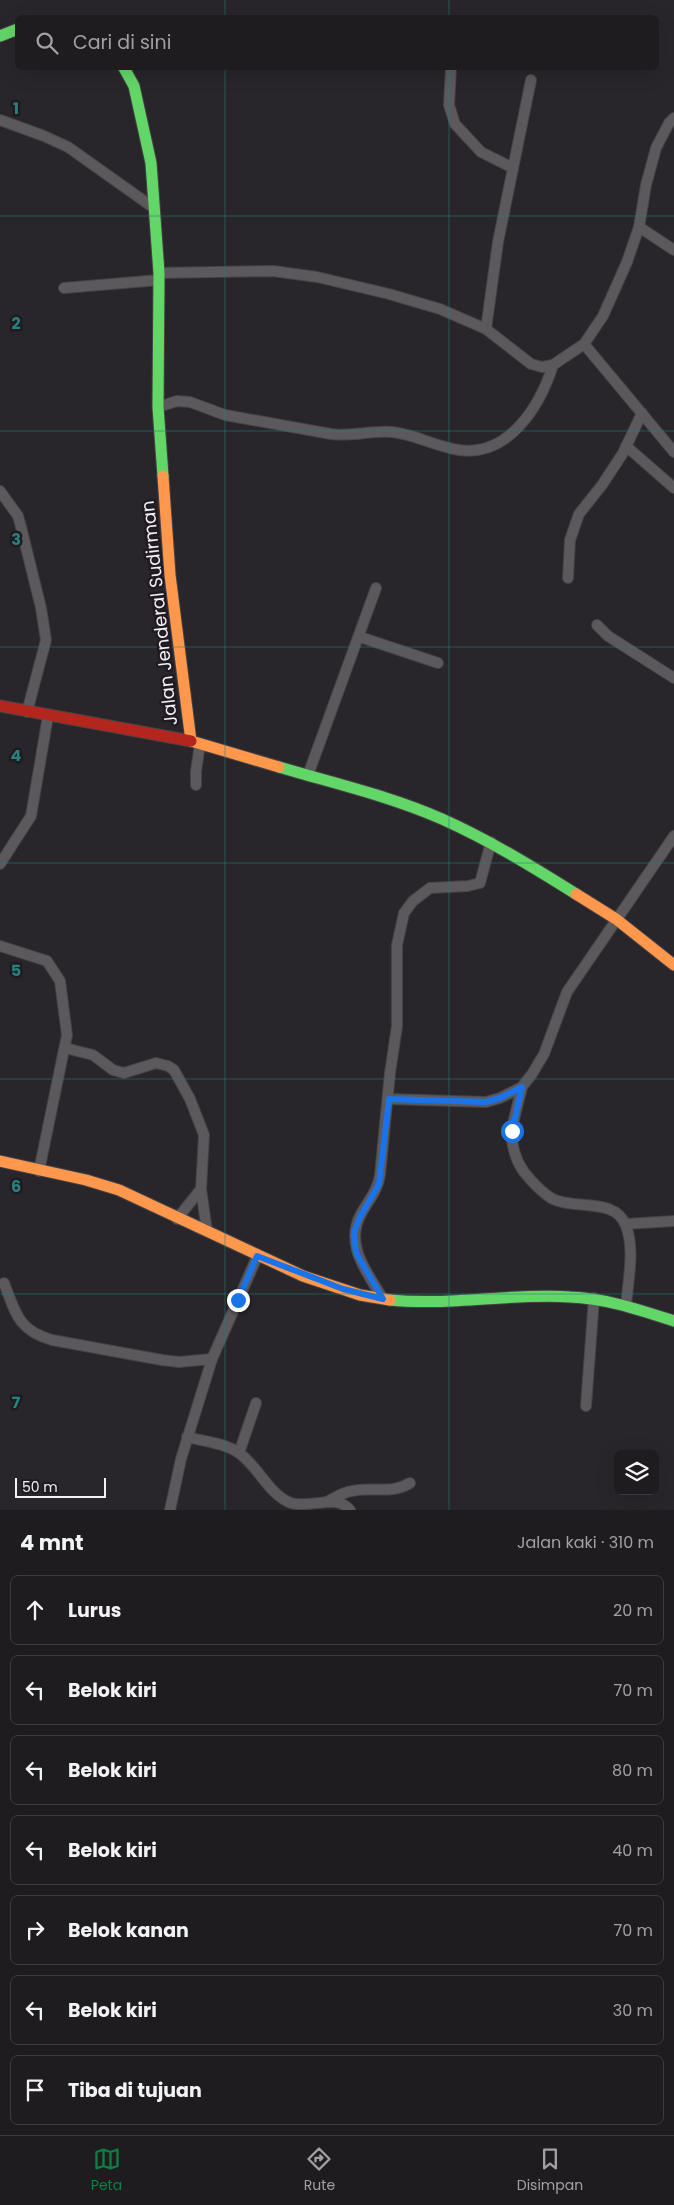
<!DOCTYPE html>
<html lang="id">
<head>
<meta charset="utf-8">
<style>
	body { margin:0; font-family:Poppins,sans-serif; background:#272529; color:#f1f3f6 }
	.controls { position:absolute; right:15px; bottom:15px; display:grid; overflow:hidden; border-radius:8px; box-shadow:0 5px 20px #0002 }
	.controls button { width:45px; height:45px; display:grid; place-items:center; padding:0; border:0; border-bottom:1px solid #3c3a3e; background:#1f1c20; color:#f1f3f6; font:25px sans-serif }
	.scale { position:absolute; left:15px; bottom:12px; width:91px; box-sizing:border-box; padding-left:5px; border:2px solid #f4f0f5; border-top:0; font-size:14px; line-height:18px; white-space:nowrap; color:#f4f0f5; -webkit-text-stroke:4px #201b22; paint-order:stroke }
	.stop { position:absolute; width:15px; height:15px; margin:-11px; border:4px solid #1a73e8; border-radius:50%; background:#fff }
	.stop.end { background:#1a73e8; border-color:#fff; box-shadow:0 1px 5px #0008 }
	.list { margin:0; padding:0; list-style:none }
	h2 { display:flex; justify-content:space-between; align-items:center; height:65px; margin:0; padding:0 20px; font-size:21px }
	h2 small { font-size:16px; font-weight:400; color:#a1a1a5 }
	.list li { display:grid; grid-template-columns:32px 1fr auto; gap:15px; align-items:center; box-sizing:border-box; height:70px; margin:0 10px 10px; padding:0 10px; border:1px solid #3c3a3e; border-radius:8px }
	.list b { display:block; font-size:19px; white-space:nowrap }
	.list em { font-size:16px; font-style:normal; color:#a1a1a5 }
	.icon { flex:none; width:28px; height:28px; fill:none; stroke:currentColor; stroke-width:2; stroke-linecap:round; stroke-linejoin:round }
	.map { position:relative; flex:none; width:674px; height:1510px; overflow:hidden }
	.search { position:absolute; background:#1f1c20; box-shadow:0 5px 20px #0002; left:15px; right:15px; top:15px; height:55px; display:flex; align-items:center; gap:12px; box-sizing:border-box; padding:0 18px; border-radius:8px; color:#a1a1a5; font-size:19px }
	.sheet { height:625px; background:#1f1c20 }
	nav { display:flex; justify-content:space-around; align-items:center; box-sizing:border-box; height:70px; border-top:1px solid #3c3a3e; background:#1f1c20; font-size:14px; color:#a1a1a5 }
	nav a { display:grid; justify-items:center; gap:2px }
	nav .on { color:#0b8043 }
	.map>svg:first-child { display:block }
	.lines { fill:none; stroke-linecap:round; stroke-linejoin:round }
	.street-casing { stroke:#454346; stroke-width:12 }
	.fast-casing { stroke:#454346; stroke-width:13 }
	.slow-casing { stroke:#454346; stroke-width:13 }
	.jam-casing { stroke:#454346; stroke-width:13 }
	.street { stroke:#5b595c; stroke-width:10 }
	.fast { stroke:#63d668; stroke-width:11 }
	.slow { stroke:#ff974d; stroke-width:11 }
	.jam { stroke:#b3261e; stroke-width:11 }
	.route { stroke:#1a73e8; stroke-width:6 }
	.grid { fill:none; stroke:#26827c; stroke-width:1; stroke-opacity:0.55 }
	.labels { text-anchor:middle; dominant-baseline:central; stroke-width:5; stroke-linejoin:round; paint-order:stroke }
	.street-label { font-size:18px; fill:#f4f0f5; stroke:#201b22 }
	.grid-label { font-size:16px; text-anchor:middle; font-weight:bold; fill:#26827c; stroke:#201b22; stroke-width:5; stroke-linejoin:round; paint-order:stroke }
</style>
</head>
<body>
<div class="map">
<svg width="674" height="1510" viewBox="0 0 674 1510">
	<rect width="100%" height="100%" fill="#29262b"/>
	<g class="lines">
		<!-- street casing -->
		<g class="street-casing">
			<g id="street">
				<path d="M451 68 449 105 455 124 481 152 513 168"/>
				<path d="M0 120 44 136 68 147 154 208"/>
				<path d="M639 227 674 250"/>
				<path d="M159 273 273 271 317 277 389 294 440 309 486 329 531 364 542 367 553 365 584 344 603 316 627 262 639 227 646 185 656 148 669 123 674 118"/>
				<path d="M64 288 159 280"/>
				<path d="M486 329 498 242 531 80"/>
				<path d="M584 344 674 452"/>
				<path d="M158 407 177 401 190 402 225 415 331 434C351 437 372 430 392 432 415 434 436 447 459 450 509 457 540 406 553 365"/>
				<path d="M626 446 674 488"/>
				<path d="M0 491 18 516 21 527 41 608 46 640 27 712"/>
				<path d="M568 578 570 540 579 514 602 485 623 453 642 413"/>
				<path d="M597 625 608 636 674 678"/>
				<path d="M360 637 438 663"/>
				<path d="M308 775 376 588"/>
				<path d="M196 785V771L200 744"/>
				<path d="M0 864 31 816 48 716"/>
				<path d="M0 946 47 961 60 981 67 1035 39 1171"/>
				<path d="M65 1048 93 1055 113 1070 124 1073 156 1063 168 1066 174 1070 190 1099 204 1135 201 1189 177 1219"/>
				<path d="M522 1087C519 1101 513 1119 512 1132 511 1145 516 1161 524 1172 532 1182 540 1191 551 1198 574 1211 615 1196 626 1226 635 1249 628 1281 626 1306"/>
				<path d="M389 1099 486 1102 500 1098 522 1087 532 1074 544 1054 567 992 674 836"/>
				<path d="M201 1189 207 1231"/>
				<path d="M626 1224 674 1221"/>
				<path d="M4 1283C16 1314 18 1330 52 1340L162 1360 179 1362 212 1359"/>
				<path d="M383 1299C367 1272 344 1245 361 1214 368 1201 378 1190 380 1175L390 1073 397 1026V945L404 913 413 901 430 888 468 886 480 883 491 842"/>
				<path d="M586 1406 594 1298"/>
				<path d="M187 1437C203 1441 225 1443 239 1453 258 1466 269 1495 291 1503 310 1509 337 1493 350 1510"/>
				<path d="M239 1453 256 1403"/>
				<path d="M327 1502C336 1497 343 1492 352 1491 374 1486 390 1495 410 1483"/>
				<path d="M170 1510 181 1459 212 1359 257 1257"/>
			</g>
		</g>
		<!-- fast casing -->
		<g class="fast-casing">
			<g id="fast">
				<path d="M0 36 18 29"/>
				<path d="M124 68 134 86 151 163 159 273 158 407 163 476"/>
				<path d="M279 767C333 783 390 796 442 819 489 840 533 867 576 894"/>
				<path d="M390 1300C450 1306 509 1293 570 1297 605 1298 640 1310 674 1321"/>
			</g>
		</g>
		<!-- slow casing -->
		<g class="slow-casing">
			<g id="slow">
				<path d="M163 476 170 575 191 741 279 767"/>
				<path d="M576 894 616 919 674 965"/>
				<path d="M0 1161 86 1180 119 1190 303 1276 360 1295 390 1300"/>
			</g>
		</g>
		<!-- jam casing -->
		<g class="jam-casing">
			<path id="jam" d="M0 706 191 741"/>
		</g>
		<!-- street -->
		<use href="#street" class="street"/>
		<!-- fast -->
		<use href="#fast" class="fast"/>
		<!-- slow -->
		<use href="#slow" class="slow"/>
		<!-- jam -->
		<use href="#jam" class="jam"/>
	</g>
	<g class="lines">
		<!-- route -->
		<path class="route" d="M238 1300 257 1256 343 1289 383 1299 356 1253 354 1232 360 1217 379 1184 389 1099 486 1102 500 1098 522 1087 512 1131"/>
	</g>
	<!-- grid -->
	<path class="grid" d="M225 0V18M449 0V18M225 68V1510M449 68V1510M0 216H674M0 431H674M0 647H674M0 863H674M0 1079H674M0 1294H674"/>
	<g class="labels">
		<!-- street labels -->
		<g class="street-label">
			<text transform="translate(159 613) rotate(-96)">Jalan Jenderal Sudirman</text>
		</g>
	</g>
	<g class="grid-label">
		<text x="16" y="114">1</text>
		<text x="16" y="329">2</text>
		<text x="16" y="545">3</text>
		<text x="16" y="761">4</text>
		<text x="16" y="976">5</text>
		<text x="16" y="1192">6</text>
		<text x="16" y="1408">7</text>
	</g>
</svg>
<div class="controls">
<button><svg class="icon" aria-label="layers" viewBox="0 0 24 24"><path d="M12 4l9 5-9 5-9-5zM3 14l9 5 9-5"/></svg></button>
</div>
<div class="scale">50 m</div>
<div class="stop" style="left:512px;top:1131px"></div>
<div class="stop end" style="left:238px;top:1300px"></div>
<div class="search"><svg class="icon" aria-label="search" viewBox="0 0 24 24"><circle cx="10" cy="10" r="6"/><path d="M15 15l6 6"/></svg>Cari di sini</div>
</div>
<section class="sheet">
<h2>4 mnt<small>Jalan kaki · 310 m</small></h2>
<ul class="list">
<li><svg class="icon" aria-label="ahead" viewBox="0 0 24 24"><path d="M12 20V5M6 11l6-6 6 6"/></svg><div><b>Lurus</b></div><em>20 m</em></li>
<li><svg class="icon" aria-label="left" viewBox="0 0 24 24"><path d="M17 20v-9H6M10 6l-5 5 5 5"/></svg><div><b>Belok kiri</b></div><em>70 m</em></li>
<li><svg class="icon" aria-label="left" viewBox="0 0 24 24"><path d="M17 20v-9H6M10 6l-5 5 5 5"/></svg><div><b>Belok kiri</b></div><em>80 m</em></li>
<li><svg class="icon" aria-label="left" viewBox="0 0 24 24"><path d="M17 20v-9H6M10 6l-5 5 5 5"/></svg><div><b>Belok kiri</b></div><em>40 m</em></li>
<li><svg class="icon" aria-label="right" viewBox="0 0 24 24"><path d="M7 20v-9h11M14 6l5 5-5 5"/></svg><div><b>Belok kanan</b></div><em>70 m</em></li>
<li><svg class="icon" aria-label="left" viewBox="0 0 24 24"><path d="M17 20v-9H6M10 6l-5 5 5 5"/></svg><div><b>Belok kiri</b></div><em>30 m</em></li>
<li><svg class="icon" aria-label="arrive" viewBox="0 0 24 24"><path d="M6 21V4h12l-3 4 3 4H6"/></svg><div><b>Tiba di tujuan</b></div></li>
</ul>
</section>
<nav>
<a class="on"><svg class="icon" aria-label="map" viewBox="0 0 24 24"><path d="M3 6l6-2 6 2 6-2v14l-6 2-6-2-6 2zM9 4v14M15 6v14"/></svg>Peta</a>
<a><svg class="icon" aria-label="directions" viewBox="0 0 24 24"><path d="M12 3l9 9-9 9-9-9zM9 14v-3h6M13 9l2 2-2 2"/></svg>Rute</a>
<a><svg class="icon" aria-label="saved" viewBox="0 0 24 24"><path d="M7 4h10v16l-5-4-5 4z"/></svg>Disimpan</a>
</nav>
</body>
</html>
